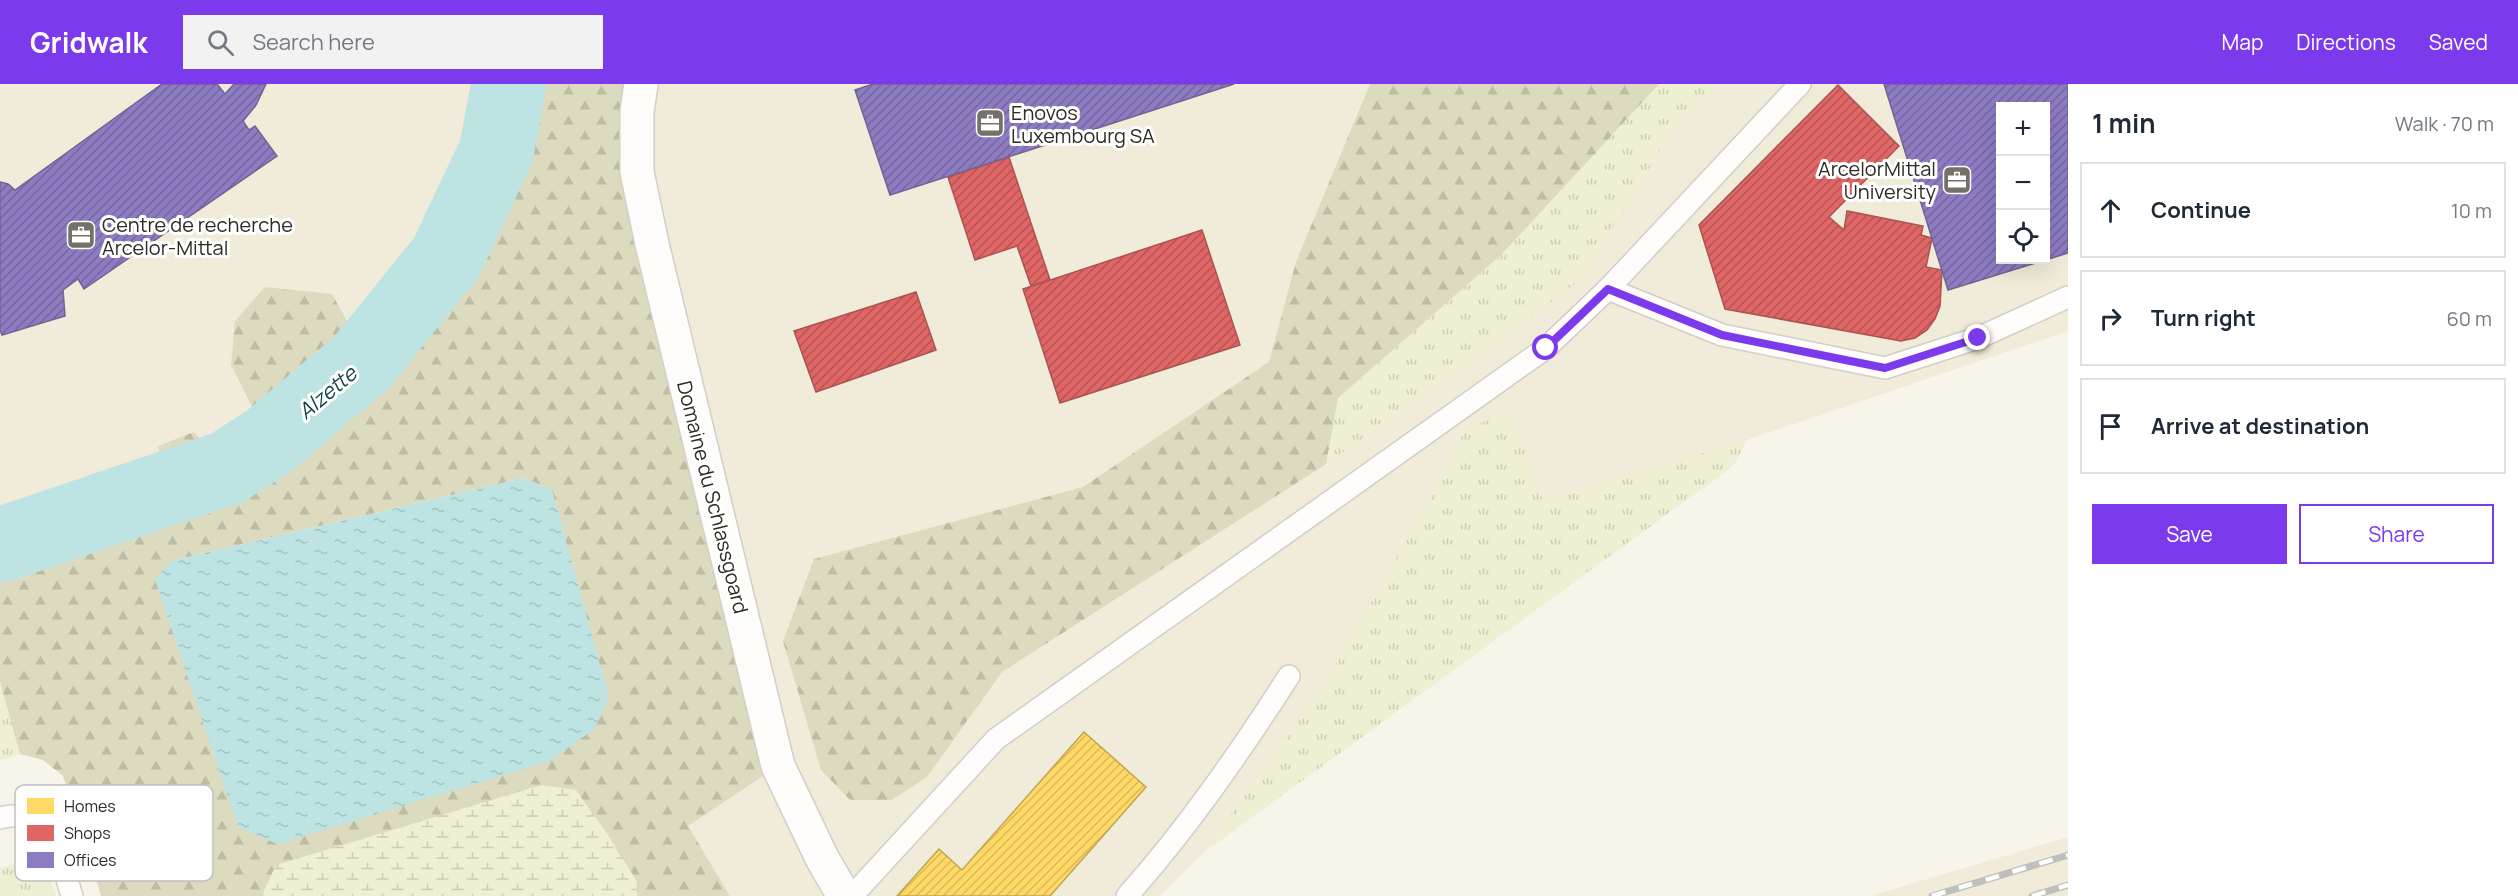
<!DOCTYPE html>
<html lang="en">
<head>
<meta charset="utf-8">
<style>
	body { margin:0; font-family:Manrope,sans-serif; background:#f2f2f3; color:#1f2937 }
	.controls { position:absolute; right:18px; top:18px; display:grid; overflow:hidden; border-radius:0px; box-shadow:0 6px 24px #0002 }
	.controls button { width:54px; height:54px; display:grid; place-items:center; padding:0; border:0; border-bottom:2px solid #e0e1e3; background:#fff; color:#1f2937; font:30px sans-serif }
	.stop { position:absolute; width:18px; height:18px; margin:-14px; border:4px solid #7c3aed; border-radius:50%; background:#fff }
	.stop.end { background:#7c3aed; border-color:#fff; box-shadow:0 2px 6px #0008 }
	.list { margin:0; padding:0; list-style:none }
	h2 { display:flex; justify-content:space-between; align-items:center; height:78px; margin:0; padding:0 24px; font-size:26px }
	h2 small { font-size:20px; font-weight:400; color:#747a83 }
	.list li { display:grid; grid-template-columns:39px 1fr auto; gap:18px; align-items:center; box-sizing:border-box; height:96px; margin:0 12px 12px; padding:0 12px; border:2px solid #e0e1e3; border-radius:0px }
	.list b { display:block; font-size:22px; white-space:nowrap }
	.list em { font-size:20px; font-style:normal; color:#747a83 }
	.actions { display:flex; gap:12px; padding:18px 24px }
	.actions a { flex:1; padding:14px 0; border:2px solid #7c3aed; border-radius:0px; text-align:center; font-size:21px; color:#7c3aed }
	.actions .main { background:#7c3aed; color:#fff }
	.icon { flex:none; width:33px; height:33px; fill:none; stroke:currentColor; stroke-width:2; stroke-linecap:round; stroke-linejoin:round }
	.map { position:relative; flex:none; width:2068px; height:812px; overflow:hidden }
	header { display:flex; align-items:center; gap:36px; box-sizing:border-box; height:84px; padding:0 30px; background:#7c3aed; color:#fff }
	header strong { font-size:28px }
	nav { display:flex; gap:33px; margin-inline-start:auto; font-size:21px }
	.search { width:420px; height:54px; background:#f2f2f3; display:flex; align-items:center; gap:15px; box-sizing:border-box; padding:0 21px; border-radius:0px; color:#747a83; font-size:22px }
	main { display:flex }
	aside { flex:1; background:#fff }
	.map>svg:first-child { display:block }
	.built { fill:#f1ebd9; fill-rule:evenodd }
	.grass { fill:url(#grass-tufts) }
	.forest { fill:url(#forest-firs); fill-rule:evenodd }
	.wetland { fill:url(#wetland-marsh) }
	.water { fill:url(#water-ripples) }
	.homes { fill:url(#homes-hatch); stroke:#c0a552; stroke-width:1.5 }
	.shops { fill:url(#shops-hatch); stroke:#aa5452; stroke-width:1.5 }
	.offices { fill:url(#offices-hatch); stroke:#716493; stroke-width:1.5; fill-rule:evenodd }
	.lines { fill:none; stroke-linecap:round; stroke-linejoin:round }
	.river { stroke:#bee3e3; stroke-width:75 }
	.lane-casing { stroke:#d2cfc7; stroke-width:24 }
	.street-casing { stroke:#d2cfc7; stroke-width:36 }
	.lane { stroke:#fefdfc; stroke-width:21 }
	.street { stroke:#fefdfc; stroke-width:33 }
	.rail-casing { stroke:#c0bfbd; stroke-width:7 }
	.rail { stroke:#fff; stroke-width:4.5; stroke-dasharray:14; stroke-linecap:butt }
	.route { stroke:#7c3aed; stroke-width:8 }
	.labels { text-anchor:middle; dominant-baseline:central; stroke-width:6; stroke-linejoin:round; paint-order:stroke }
	.poi-label { font-size:20px; fill:#2d2b24; stroke:#fff; text-anchor:start }
	.street-label { font-size:20px; fill:#2d2b24; stroke:#fff }
	.water-label { font-size:21px; font-style:italic; fill:#104245; stroke:#fff }
	.key { fill:#fff; stroke:#c0bfbd; stroke-width:1.5 }
	.key-label { font-size:16px; fill:#2d2b24 }
</style>
</head>
<body>
<header>
<strong>Gridwalk</strong>
<div class="search"><svg class="icon" aria-label="search" viewBox="0 0 24 24"><circle cx="10" cy="10" r="6"/><path d="M15 15l6 6"/></svg>Search here</div>
<nav><a>Map</a><a>Directions</a><a>Saved</a></nav>
</header>
<main>
<div class="map">
<svg width="2068" height="812" viewBox="0 0 2068 812">
	<defs>
		<pattern id="grass-tufts" width="24" height="20" patternUnits="userSpaceOnUse" patternTransform="scale(1.5)"><rect width="24" height="20" fill="#efefd3"/><path d="M3 7l-1-3M5 7V3M7 7l1-3M15 17l-1-3M17 17v-4M19 17l1-3" fill="none" stroke="#cdcdb5"/></pattern>
		<pattern id="forest-firs" width="22" height="20" patternUnits="userSpaceOnUse" patternTransform="scale(1.5)"><rect width="22" height="20" fill="#dcdbc0"/><path d="M5 1l3.5 6h-7zM16 11l3.5 6h-7z" fill="#bdbca5"/></pattern>
		<pattern id="wetland-marsh" width="20" height="14" patternUnits="userSpaceOnUse" patternTransform="scale(1.5)"><rect width="20" height="14" fill="#efefd3"/><path d="M1 5h8M5 5V1M11 12h8M15 12V8" fill="none" stroke="#cdcdb5"/></pattern>
		<pattern id="water-ripples" width="26" height="14" patternUnits="userSpaceOnUse" patternTransform="scale(1.5)"><rect width="26" height="14" fill="#bee3e3"/><path d="M2 4q2-2 4 0t4 0M15 11q2-2 4 0t4 0" fill="none" stroke="#a4c3c3"/></pattern>
		<pattern id="homes-hatch" width="6" height="6" patternUnits="userSpaceOnUse" patternTransform="scale(1.5)"><rect width="6" height="6" fill="#ffd966"/><path d="M-1 1l2-2M0 6l6-6M5 7l2-2" fill="none" stroke="#dbba58"/></pattern>
		<pattern id="shops-hatch" width="6" height="6" patternUnits="userSpaceOnUse" patternTransform="scale(1.5)"><rect width="6" height="6" fill="#e06666"/><path d="M-1 1l2-2M0 6l6-6M5 7l2-2" fill="none" stroke="#b65454"/></pattern>
		<pattern id="offices-hatch" width="6" height="6" patternUnits="userSpaceOnUse" patternTransform="scale(1.5)"><rect width="6" height="6" fill="#8e7cc3"/><path d="M-1 1l2-2M0 6l6-6M5 7l2-2" fill="none" stroke="#74669e"/></pattern>
	</defs>
	<rect width="100%" height="100%" fill="#f7f4ea"/>
	<!-- built -->
	<g class="built">
		<path d="M0 0H509L496 68 446 174 361 279 348 239 231 281 269 357 227 384 194 349 158 363 166 406 0 461Z"/>
		<path d="M641 0H2068V247L1747 356 1733 382 1203 769 1160 812H730L687 742ZM2000 22H2046V176H2000Z"/>
		<path d="M2068 753V812H1870Z"/>
	</g>
	<!-- grass -->
	<g class="grass">
		<path d="M1659 0H1719L1671 48 1582 194 1503 255 1326 380 1338 315 1502 170Z"/>
		<path d="M1511 328 1543 417 1747 356 1733 382 1203 769 1323 603 1433 410 1466 344Z"/>
		<path d="M0 598 20 670 0 677Z"/>
		<path d="M22 777C42 783 50 792 56 812H0V784Z"/>
	</g>
	<!-- forest -->
	<g class="forest">
		<path d="M509 0H641L637 28 778 682 688 742 730 812H637V798L607 750 576 707 276 781 262 812H101L63 692 43 676 20 670 0 598V461L166 406 158 362 194 348 227 384 269 357 231 281 235 237 265 203 332 210 348 239 362 279 446 174 496 68ZM524 394 552 406 171 477Z"/>
		<path d="M1370 0H1659L1502 170 1338 314 1326 380 1002 588 927 693 892 716H850L821 686 783 557 814 475 1083 403 1269 278 1296 178Z"/>
	</g>
	<!-- wetland -->
	<path class="wetland" d="M542 701 576 706 607 750 637 798V812H262L276 781Z"/>
	<!-- water -->
	<path class="water" d="M524 394 552 406 609 614 594 645 550 677 277 760 238 743 155 496 171 477Z"/>
	<!-- homes -->
	<path class="homes" d="M1084 648 1146 703 1050 812H897L939 765 962 786Z"/>
	<!-- shops -->
	<g class="shops">
		<path d="M1838 1 1899 62 1829 133 1844 146 1847 127 1923 142 1921 151 1932 154 1926 183 1942 186 1940 222 1935 235 1927 246 1915 254 1901 257 1725 225 1699 141Z"/>
		<path d="M1009 73 1050 196 1031 202 1017 162 975 176 948 93Z"/>
		<path d="M1202 146 1240 261 1060 319 1023 205Z"/>
		<path d="M916 208 936 266 816 308 794 247Z"/>
	</g>
	<!-- offices -->
	<g class="offices">
		<path d="M162 0H217L225 10 234 0H266L256 21 243 37 249 46 255 42 277 72 84 205 78 195 63 206 65 232 2 251 0 246V98L8 100 15 106Z"/>
		<path d="M873 0H1234L890 111 855 6Z"/>
		<path d="M1884 0H2068V169L1948 206ZM2000 22H2046V176H2000Z"/>
	</g>
	<g class="lines">
		<!-- river -->
		<path class="river" d="M0 461 227 384 269 357 361 279 446 174 496 68 509 0"/>
		<!-- lane casing -->
		<g class="lane-casing">
			<g id="lane">
				<path d="M1608 205 1722 251 1885 284 1978 254 2068 213"/>
				<path d="M0 734C51 720 61 777 72 812"/>
				<path d="M852 812 996 655 1546 264 1608 205 1800 0"/>
				<path d="M1127 812C1187 745 1240 668 1289 592"/>
			</g>
		</g>
		<!-- street casing -->
		<g class="street-casing">
			<path id="street" d="M641 0 637 28V88L652 160 778 682 822 774 844 812"/>
		</g>
		<!-- lane -->
		<use href="#lane" class="lane"/>
		<!-- street -->
		<use href="#street" class="street"/>
		<!-- rail casing -->
		<g class="rail-casing">
			<g id="rail">
				<path d="M1932 812 2068 771"/>
				<path d="M2032 812 2068 801"/>
			</g>
		</g>
		<!-- rail -->
		<use href="#rail" class="rail"/>
	</g>
	<g class="lines">
		<!-- route -->
		<path class="route" d="M1546 264 1608 205 1722 251 1885 284 1978 254"/>
	</g>
	<!-- icons -->
	<defs>
		<g id="office-square" transform="scale(1.5)"><rect x="-9" y="-9" width="18" height="18" rx="4" fill="#747169" stroke="#fff"/><path d="M-6-3h4V-5.5h4V-3h4V5H-6ZM-1-4.5V-3h2v-1.5ZM-6 0V1H6V0Z" fill="#fff"/></g>
	</defs>
	<g fill-rule="evenodd">
		<use href="#office-square" x="990" y="39"/>
		<use href="#office-square" x="1957" y="96"/>
		<use href="#office-square" x="81" y="151"/>
	</g>
	<g class="labels">
		<!-- poi labels -->
		<g class="poi-label">
			<text x="1011" y="28">Enovos<tspan x="1011" dy="23">Luxembourg SA</tspan></text>
			<text x="1936" y="84" text-anchor="end">ArcelorMittal<tspan x="1936" dy="23">University</tspan></text>
			<text x="102" y="140">Centre de recherche<tspan x="102" dy="23">Arcelor-Mittal</tspan></text>
		</g>
		<!-- street labels -->
		<g class="street-label">
			<text transform="translate(713 413) rotate(76)">Domaine du Schlassgoard</text>
		</g>
		<!-- water labels -->
		<g class="water-label">
			<text transform="translate(327 308) rotate(-40)">Alzette</text>
		</g>
	</g>
	<!-- legend -->
	<rect x="15" y="701" width="198" height="96" rx="9" class="key"/>
	<rect x="27" y="714" width="27" height="16" fill="#ffd966"/>
	<rect x="27" y="741" width="27" height="16" fill="#e06666"/>
	<rect x="27" y="768" width="27" height="16" fill="#8e7cc3"/>
	<g class="key-label">
		<text x="64" y="728">Homes</text>
		<text x="64" y="755">Shops</text>
		<text x="64" y="782">Offices</text>
	</g>
</svg>
<div class="controls">
<button>+</button>
<button>−</button>
<button><svg class="icon" aria-label="locate" viewBox="0 0 24 24"><circle cx="12" cy="12" r="6"/><path d="M12 2v4M12 18v4M2 12h4M18 12h4"/></svg></button>
</div>
<div class="stop" style="left:1546px;top:264px"></div>
<div class="stop end" style="left:1978px;top:254px"></div>
</div>
<aside>
<h2>1 min<small>Walk · 70 m</small></h2>
<ul class="list">
<li><svg class="icon" aria-label="ahead" viewBox="0 0 24 24"><path d="M12 20V5M6 11l6-6 6 6"/></svg><div><b>Continue</b></div><em>10 m</em></li>
<li><svg class="icon" aria-label="right" viewBox="0 0 24 24"><path d="M7 20v-9h11M14 6l5 5-5 5"/></svg><div><b>Turn right</b></div><em>60 m</em></li>
<li><svg class="icon" aria-label="arrive" viewBox="0 0 24 24"><path d="M6 21V4h12l-3 4 3 4H6"/></svg><div><b>Arrive at destination</b></div></li>
</ul>
<div class="actions"><a class="main">Save</a><a>Share</a></div>
</aside>
</main>
</body>
</html>
